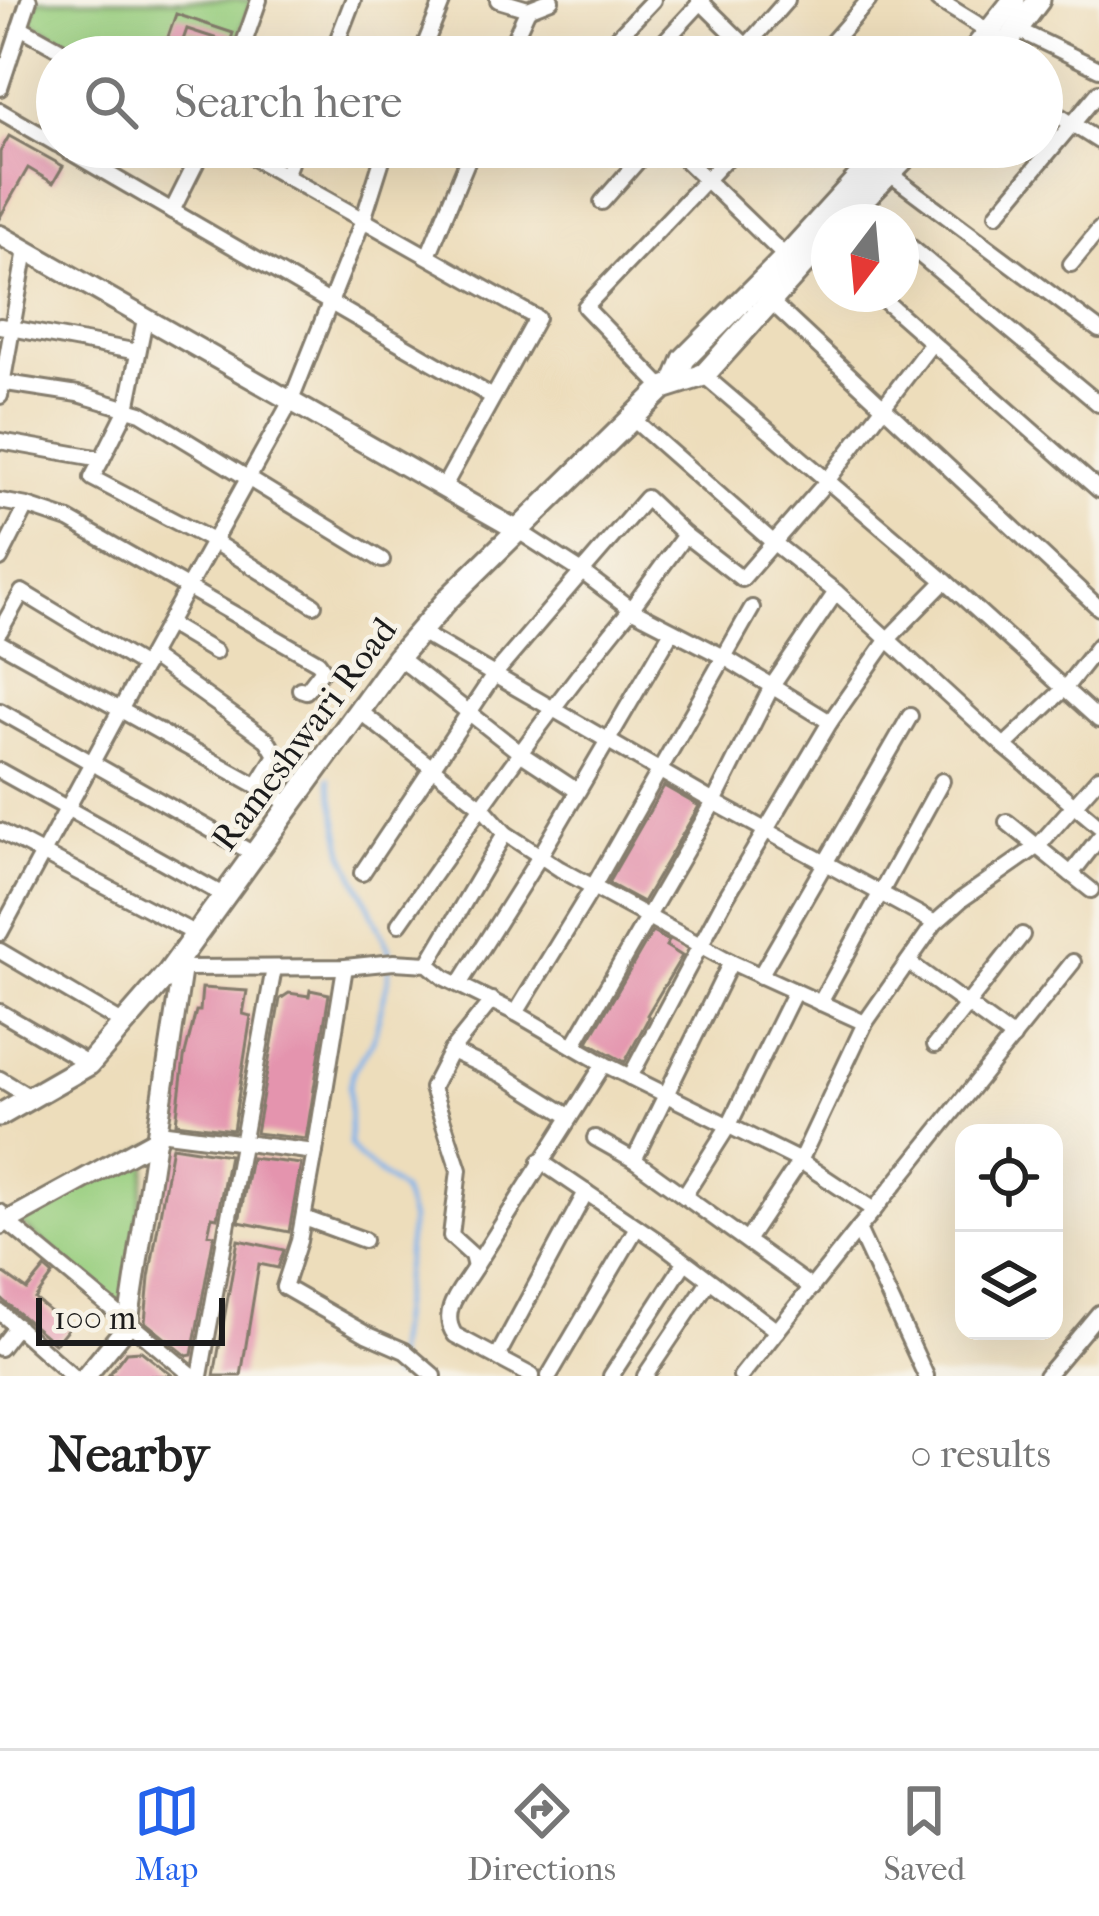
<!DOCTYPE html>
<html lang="en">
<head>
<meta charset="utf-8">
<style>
	body { margin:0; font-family:"IM FELL French Canon",serif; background:#f2f2f2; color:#222 }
	.controls { position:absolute; right:36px; bottom:36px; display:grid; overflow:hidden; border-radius:24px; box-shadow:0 12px 48px #0002 }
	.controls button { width:108px; height:108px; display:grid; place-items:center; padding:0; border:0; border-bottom:3px solid #e0e0e0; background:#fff; color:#222; font:60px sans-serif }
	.compass { position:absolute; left:811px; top:204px; width:108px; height:108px; border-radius:50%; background:#fff; box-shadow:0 12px 48px #0002; rotate:196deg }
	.scale { position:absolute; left:36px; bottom:30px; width:189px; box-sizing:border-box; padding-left:12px; border:6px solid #1c1c1c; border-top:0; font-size:33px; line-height:42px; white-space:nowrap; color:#1c1c1c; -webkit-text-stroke:9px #f7f3e8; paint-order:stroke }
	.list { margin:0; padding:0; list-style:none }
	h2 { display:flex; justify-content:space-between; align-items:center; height:156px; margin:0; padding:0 48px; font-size:51px }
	h2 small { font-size:39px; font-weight:400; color:#767676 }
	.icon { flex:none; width:66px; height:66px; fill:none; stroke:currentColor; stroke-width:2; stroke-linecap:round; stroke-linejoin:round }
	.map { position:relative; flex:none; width:1099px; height:1376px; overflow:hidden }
	.search { position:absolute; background:#fff; box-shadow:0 12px 48px #0002; left:36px; right:36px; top:36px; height:132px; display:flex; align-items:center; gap:30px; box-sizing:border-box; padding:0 42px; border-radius:66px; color:#767676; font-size:45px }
	.sheet { height:372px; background:#fff }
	nav { display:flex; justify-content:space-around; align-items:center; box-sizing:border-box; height:168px; border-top:3px solid #e0e0e0; background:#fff; font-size:33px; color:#767676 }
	nav a { display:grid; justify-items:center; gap:6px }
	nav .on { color:#2563eb }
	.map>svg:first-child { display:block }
	.green { fill:#9acf80; stroke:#5b764e; stroke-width:3 }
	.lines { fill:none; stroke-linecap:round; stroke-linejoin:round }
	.stream { stroke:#7eb2eb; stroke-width:4.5 }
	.building { fill:#e494ae }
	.minor-casing { stroke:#847c6c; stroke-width:20 }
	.tertiary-casing { stroke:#847c6c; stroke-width:24 }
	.secondary-casing { stroke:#847c6c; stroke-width:27 }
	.minor { stroke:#fff; stroke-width:14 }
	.tertiary { stroke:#fff; stroke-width:18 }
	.secondary { stroke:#fff; stroke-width:21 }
	.labels { text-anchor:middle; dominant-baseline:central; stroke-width:9; stroke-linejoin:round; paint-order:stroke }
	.street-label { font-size:36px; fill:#1c1c1c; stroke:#f7f3e8 }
</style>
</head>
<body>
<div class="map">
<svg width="1099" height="1376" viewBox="0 0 1099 1376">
	<rect width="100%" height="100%" fill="#f7f3e8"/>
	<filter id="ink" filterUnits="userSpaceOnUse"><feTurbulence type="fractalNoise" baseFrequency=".00833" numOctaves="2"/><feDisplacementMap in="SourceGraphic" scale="24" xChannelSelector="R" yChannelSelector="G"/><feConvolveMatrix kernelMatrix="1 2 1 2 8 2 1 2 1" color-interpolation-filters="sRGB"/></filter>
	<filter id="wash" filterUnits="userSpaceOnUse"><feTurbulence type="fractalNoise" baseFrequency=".004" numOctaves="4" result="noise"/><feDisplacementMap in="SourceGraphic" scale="48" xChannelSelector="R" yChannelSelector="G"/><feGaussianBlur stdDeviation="2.7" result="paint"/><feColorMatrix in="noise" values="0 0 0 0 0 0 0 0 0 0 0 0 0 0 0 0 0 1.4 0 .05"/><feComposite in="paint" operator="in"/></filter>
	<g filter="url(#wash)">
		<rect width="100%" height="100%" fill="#edddbb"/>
		<!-- green -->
		<g class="green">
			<path d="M37 0H252L231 57H98L29 21Z"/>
			<path d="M150 1146 122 1309 18 1221Z"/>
		</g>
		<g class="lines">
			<!-- stream -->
			<path class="stream" d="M329 779 344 853 389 949 388 981 373 1041 354 1069 349 1086 350 1145 359 1157 402 1191 411 1220 392 1376"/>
		</g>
		<g id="blocks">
			<!-- building -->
			<g class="building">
				<path d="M176 14 233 33 230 43 187 29 177 57H161Z"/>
				<path d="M9 136 63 166 53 183 28 168 0 217V152Z"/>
				<path d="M664 786 699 806 643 902 608 883Z"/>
				<path d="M652 932 669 941 666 946 682 956 647 1015 649 1017 625 1062 588 1042Z"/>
				<path d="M202 988 247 991 243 1014 251 1016 233 1130 176 1123 184 1058 196 1011H200Z"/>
				<path d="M310 990 329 994 306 1139 256 1133 280 999 289 993 309 996Z"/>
				<path d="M172 1146 229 1155 217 1218 212 1217 208 1234 214 1235 192 1355 187 1356 145 1322 149 1278Z"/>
				<path d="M251 1158 301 1164 289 1232 239 1222Z"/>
				<path d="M238 1240 284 1250 278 1268 259 1264 241 1376H214Z"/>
				<path d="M45 1268 53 1275 35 1299 69 1327 55 1344 0 1298V1271L27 1290Z"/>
				<path d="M141 1351 173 1376H108L126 1352Z"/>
			</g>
		</g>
	</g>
	<g filter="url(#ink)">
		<use href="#blocks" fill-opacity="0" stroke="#847c6c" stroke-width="3"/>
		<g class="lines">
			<!-- minor casing -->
			<g class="minor-casing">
				<g id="minor">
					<path d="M498 0 528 9 551 0"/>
					<path d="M699 0 757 57"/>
					<path d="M938 0 995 35"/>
					<path d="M20 27 74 57"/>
					<path d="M1014 28 1099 69"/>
					<path d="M239 57 259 0"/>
					<path d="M331 57 353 0"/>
					<path d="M420 57 443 0"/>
					<path d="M506 57 528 9"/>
					<path d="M599 57 653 0"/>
					<path d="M650 57 703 0"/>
					<path d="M737 57 787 0"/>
					<path d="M819 57 869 0"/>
					<path d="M0 88 29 0"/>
					<path d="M1042 105 1099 141"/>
					<path d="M0 111 57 144"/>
					<path d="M62 147 493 397"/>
					<path d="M234 147 537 318 443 488"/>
					<path d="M672 147 789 260"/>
					<path d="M849 147 874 172"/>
					<path d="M890 174 1099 330"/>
					<path d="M285 176 296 147"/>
					<path d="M602 202 650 147"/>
					<path d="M860 204 881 222"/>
					<path d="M172 211 204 147"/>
					<path d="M997 214 1099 92"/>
					<path d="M901 239 1099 404"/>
					<path d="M428 256 473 147"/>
					<path d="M1071 264 1099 230"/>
					<path d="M877 294 1099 490"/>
					<path d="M769 300 1099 608"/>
					<path d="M0 326 138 352"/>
					<path d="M700 372 945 581 1099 720"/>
					<path d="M0 382 78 394 141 413 382 560"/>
					<path d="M663 388 585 307 737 147"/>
					<path d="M0 396 26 250"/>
					<path d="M634 420 774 543 836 592 1004 746 1099 826"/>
					<path d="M0 441 102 459 127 409 145 319"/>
					<path d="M102 459 92 478 211 540 314 605"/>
					<path d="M0 501 27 506 0 559"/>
					<path d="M27 506 69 520 318 662 323 669 306 691 300 689"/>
					<path d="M517 530 582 572 646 498 685 535 631 609 724 657 830 722 725 899 630 1077"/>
					<path d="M685 535 742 579 827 481 932 343"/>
					<path d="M168 624 215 652"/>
					<path d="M0 631 22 592 144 666 290 403 363 220 386 147"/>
					<path d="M420 632 714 802 935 923"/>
					<path d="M0 643 290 804"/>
					<path d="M150 656 267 740 276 755 257 786"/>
					<path d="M398 657 523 755 576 790"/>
					<path d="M358 710 481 806 505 833 560 869 731 962 865 1023"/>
					<path d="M0 711 254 854"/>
					<path d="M830 722 888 639 945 581"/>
					<path d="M1004 746 1065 688 1099 645"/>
					<path d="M0 771 225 896"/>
					<path d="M1007 822 1071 874 1099 838"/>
					<path d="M0 831 196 934"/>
					<path d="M362 873 494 675 582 572 631 609C548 710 474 817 399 924"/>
					<path d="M1071 874 1091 890"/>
					<path d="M0 933 144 666"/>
					<path d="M0 951 124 1024"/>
					<path d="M731 962 634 1160 812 1288"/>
					<path d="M908 962 1013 1038"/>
					<path d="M428 964 505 833"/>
					<path d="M182 968 345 967 394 962 428 964 445 978 516 1013 604 1064 800 1161 874 1210 858 1229 926 1376"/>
					<path d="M760 976 910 716"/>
					<path d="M460 983 540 856 672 631"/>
					<path d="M492 1000 451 1051 432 1088 459 1170 451 1236 472 1255 475 1267 604 1064"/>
					<path d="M820 1003 942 781"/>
					<path d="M0 1012 89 1064"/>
					<path d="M516 1013 593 887 752 608"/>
					<path d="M935 1045 1022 935"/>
					<path d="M573 1046 714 802 772 686 836 592"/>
					<path d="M451 1051 503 1075 569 1116"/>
					<path d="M0 1079 30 1097"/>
					<path d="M159 1132 315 1152 299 1241 284 1287 366 1334 405 1351 434 1376"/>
					<path d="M595 1138 634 1160"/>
					<path d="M315 1152 345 967"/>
					<path d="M540 1161 661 1243 777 1331"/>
					<path d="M684 1196 729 1125 795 991"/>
					<path d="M874 1210 1073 962"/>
					<path d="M0 1212 6 1221 193 1376"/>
					<path d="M304 1218 364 1240"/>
					<path d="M748 1239 800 1161 865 1023 935 923 962 899 1038 846 1099 777"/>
					<path d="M475 1267C462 1289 438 1311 455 1335L532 1376"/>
					<path d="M0 1312 72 1376"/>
					<path d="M0 1348 17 1326"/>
					<path d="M497 1357 586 1192"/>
					<path d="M200 1376 274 968"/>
					<path d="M549 1376 637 1227"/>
					<path d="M611 1376 685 1262"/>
					<path d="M645 1376 709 1281"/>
					<path d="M741 1376 858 1229"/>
					<path d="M1046 1376 1099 1313"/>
				</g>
			</g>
			<!-- tertiary casing -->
			<g class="tertiary-casing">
				<g id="tertiary">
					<path d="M0 235 517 530"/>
					<path d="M0 1225 157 1139"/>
					<path d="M86 1376 128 1325 182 968 180 957"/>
				</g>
			</g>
			<!-- secondary casing -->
			<g class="secondary-casing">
				<g id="secondary">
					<path d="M969 57 1014 0"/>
					<path d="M996 57 1039 0"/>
					<path d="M842 222 915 147"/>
					<path d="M675 381 684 359 786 257 886 147"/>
					<path d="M0 1115 89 1064 169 972 398 657 449 598 663 388 704 375 829 236"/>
				</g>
			</g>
			<!-- minor -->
			<use href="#minor" class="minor"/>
			<!-- tertiary -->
			<use href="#tertiary" class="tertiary"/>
			<!-- secondary -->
			<use href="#secondary" class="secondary"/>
		</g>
	</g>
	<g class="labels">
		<!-- street labels -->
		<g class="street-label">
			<text transform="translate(304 734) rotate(-53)">Rameshwari Road</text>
		</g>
	</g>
</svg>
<div class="controls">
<button><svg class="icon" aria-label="locate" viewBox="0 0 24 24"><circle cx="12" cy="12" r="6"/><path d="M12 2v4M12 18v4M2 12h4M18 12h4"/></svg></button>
<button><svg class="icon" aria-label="layers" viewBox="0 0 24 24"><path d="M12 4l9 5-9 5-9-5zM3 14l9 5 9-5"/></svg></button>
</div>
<svg class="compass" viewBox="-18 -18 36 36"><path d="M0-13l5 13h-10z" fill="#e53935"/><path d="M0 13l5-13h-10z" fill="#767676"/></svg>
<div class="scale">100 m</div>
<div class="search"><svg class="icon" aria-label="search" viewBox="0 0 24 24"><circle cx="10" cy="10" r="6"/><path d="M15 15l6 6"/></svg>Search here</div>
</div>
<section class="sheet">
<h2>Nearby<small>0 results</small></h2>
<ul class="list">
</ul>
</section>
<nav>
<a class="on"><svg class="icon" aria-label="map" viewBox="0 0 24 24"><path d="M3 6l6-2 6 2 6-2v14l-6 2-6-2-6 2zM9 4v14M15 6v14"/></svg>Map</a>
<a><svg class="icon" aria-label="directions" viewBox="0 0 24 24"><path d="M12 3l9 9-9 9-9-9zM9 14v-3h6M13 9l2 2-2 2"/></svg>Directions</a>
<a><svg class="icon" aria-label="saved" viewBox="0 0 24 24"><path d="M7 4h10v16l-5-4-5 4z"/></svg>Saved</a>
</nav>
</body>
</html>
